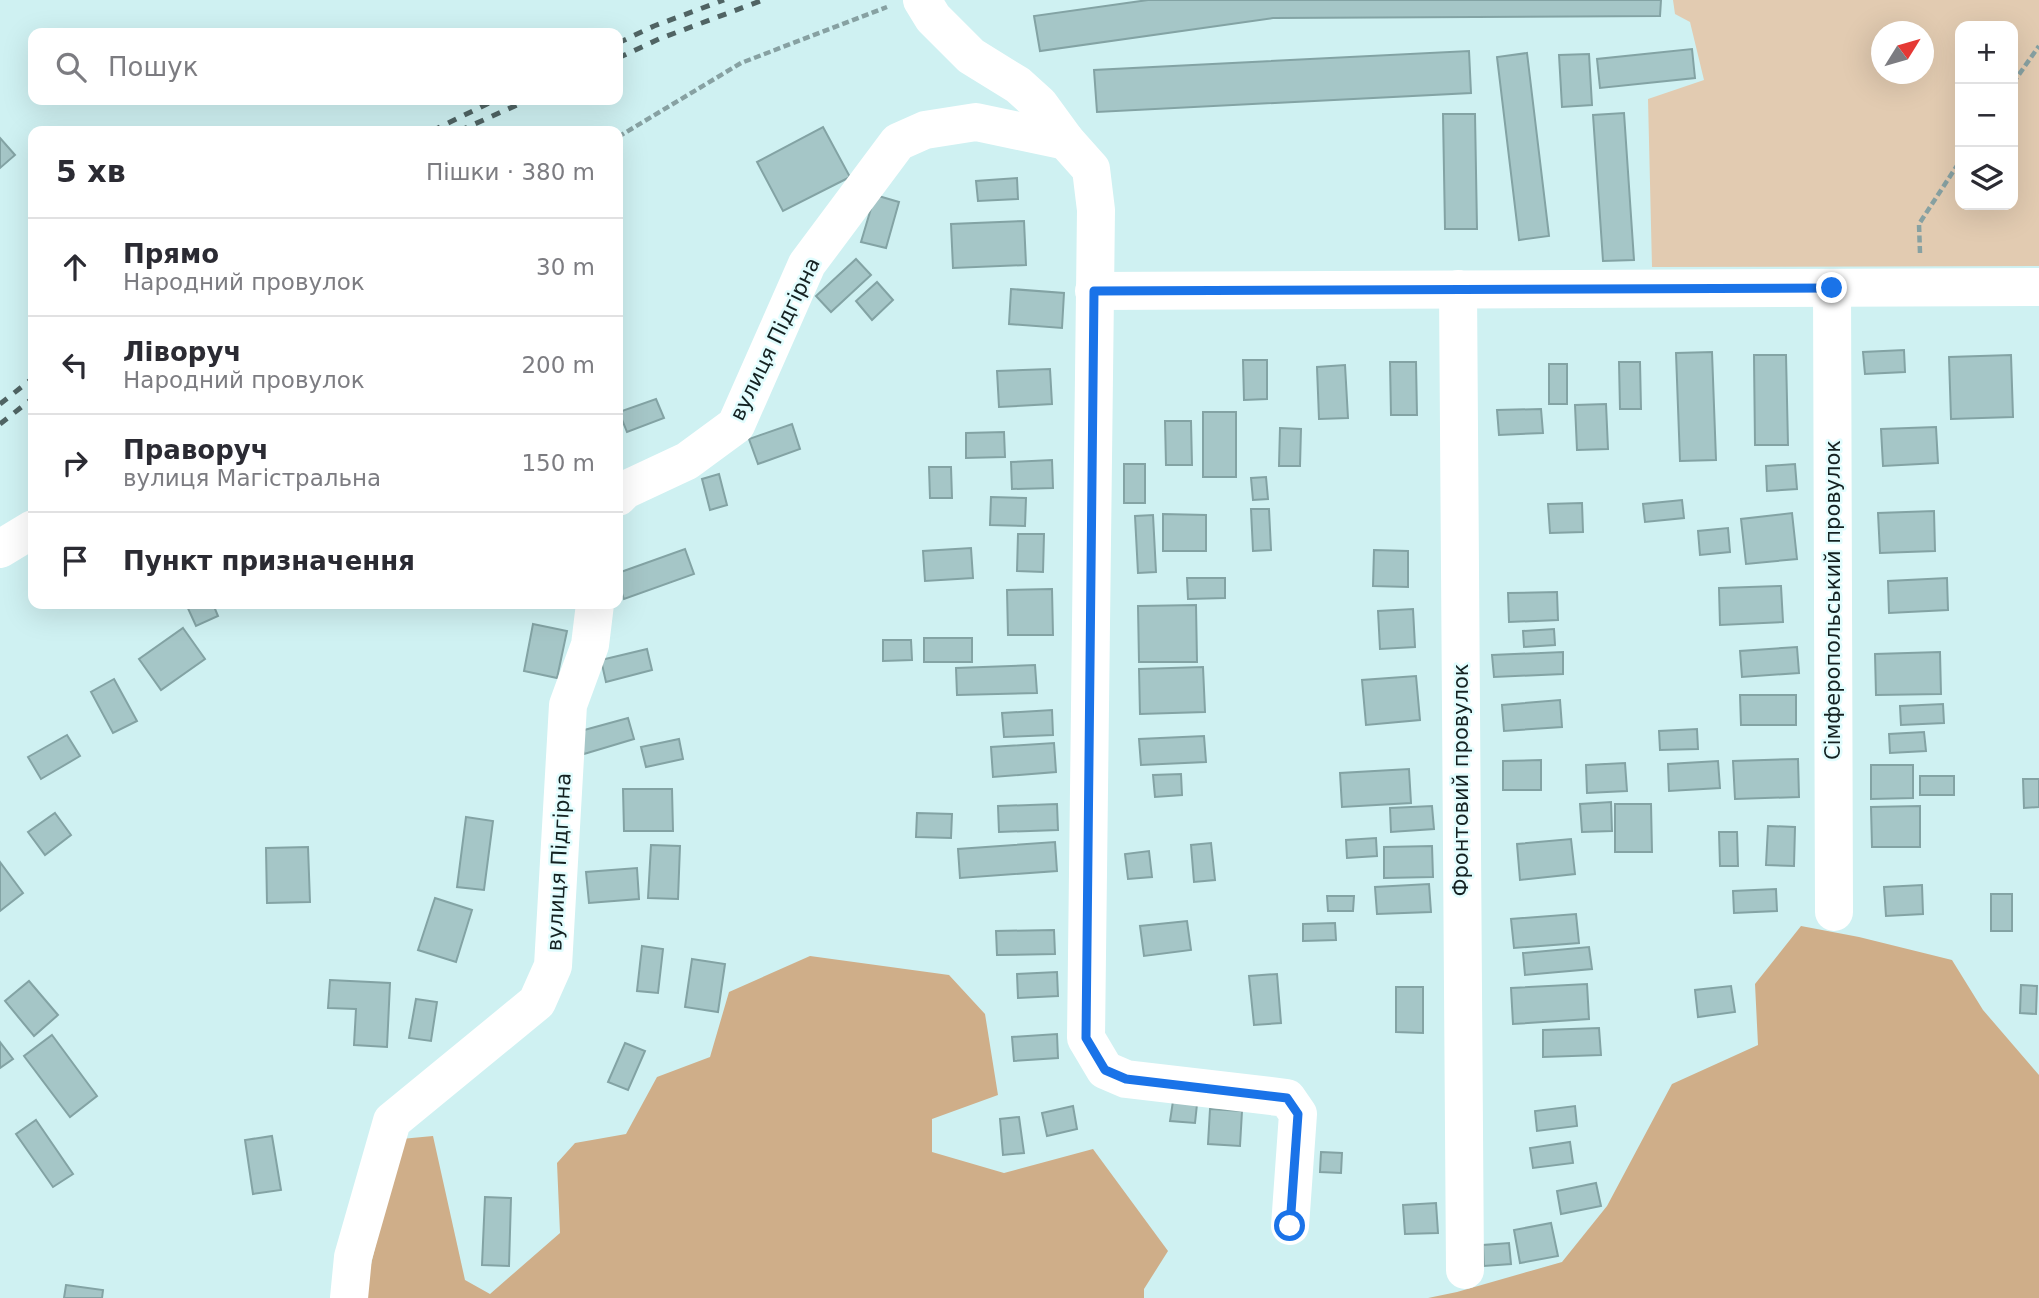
<!DOCTYPE html>
<html lang="uk">
<head>
<meta charset="utf-8">
<style>
	body { margin:0; font-family:"DejaVu Sans",sans-serif; background:#f7f7f7; color:#2b2b33 }
	.controls { position:absolute; right:21px; top:21px; display:grid; overflow:hidden; border-radius:14px; box-shadow:0 7px 28px #0002 }
	.controls button { width:63px; height:63px; display:grid; place-items:center; padding:0; border:0; border-bottom:2px solid #e1e1e2; background:#fff; color:#2b2b33; font:35px sans-serif }
	.compass { position:absolute; left:1871px; top:21px; width:63px; height:63px; border-radius:50%; background:#fff; box-shadow:0 7px 28px #0002; rotate:53deg }
	.stop { position:absolute; width:21px; height:21px; margin:-16px; border:5px solid #1a73e8; border-radius:50%; background:#fff }
	.stop.end { background:#1a73e8; border-color:#fff; box-shadow:0 2px 7px #0008 }
	.list { margin:0; padding:0; list-style:none }
	h2 { display:flex; justify-content:space-between; align-items:center; height:91px; margin:0; padding:0 28px; font-size:30px }
	h2 small { font-size:23px; font-weight:400; color:#7c7c81 }
	.list li { display:grid; grid-template-columns:46px 1fr auto; gap:21px; align-items:center; box-sizing:border-box; height:98px; padding:0 28px; border-top:2px solid #e1e1e2 }
	.list b { display:block; font-size:26px; white-space:nowrap }
	.list p { margin:0; font-size:23px; white-space:nowrap; color:#7c7c81 }
	.list em { font-size:23px; font-style:normal; color:#7c7c81 }
	.icon { flex:none; width:38px; height:38px; fill:none; stroke:currentColor; stroke-width:2; stroke-linecap:round; stroke-linejoin:round }
	.map { position:relative; flex:none; width:2039px; height:1298px; overflow:hidden }
	.search { position:absolute; background:#fff; box-shadow:0 7px 28px #0002; left:28px; top:28px; width:595px; height:77px; display:flex; align-items:center; gap:18px; box-sizing:border-box; padding:0 24px; border-radius:14px; color:#7c7c81; font-size:26px }
	.panel { position:absolute; background:#fff; box-shadow:0 7px 28px #0002; left:28px; top:126px; width:595px; height:483px; border-radius:14px }
	.map>svg:first-child { display:block }
	.green { fill:#e2cbb1; fill-rule:evenodd }
	.forest { fill:#cfae89 }
	.building { fill:#a5c6c7; stroke:#83a3a4; stroke-width:2 }
	.lines { fill:none; stroke-linecap:round; stroke-linejoin:round }
	.path { stroke:#87a1a2; stroke-width:4.5; stroke-dasharray:7 3.5; stroke-linecap:butt }
	.street { stroke:#fff; stroke-width:38 }
	.rail { stroke:#506464; stroke-width:5; stroke-dasharray:9 9; stroke-linecap:butt }
	.route { stroke:#1a73e8; stroke-width:9 }
	.labels { text-anchor:middle; dominant-baseline:central; stroke-width:5; stroke-linejoin:round; paint-order:stroke }
	.street-label { font-size:21px; fill:#142121; stroke:#e2fdfe }
</style>
</head>
<body>
<div class="map">
<svg width="2039" height="1298" viewBox="0 0 2039 1298">
	<rect width="100%" height="100%" fill="#cff1f2"/>
	<!-- green -->
	<path class="green" d="M1673 0H2039V266L1652 267 1648 99 1704 80 1690 22 1675 14ZM1960 26H2013V205H1960ZM1882 32H1924V74H1882Z"/>
	<!-- forest -->
	<g class="forest">
		<path d="M1801 926 1859 937 1952 960 1983 1010 2039 1075V1298H1428L1457 1292 1562 1262 1607 1206 1672 1084 1758 1045 1755 984Z"/>
		<path d="M810 956 949 975 985 1014 998 1095 932 1119V1152L1004 1173 1093 1149 1168 1251 1144 1289V1298H363L401 1139 433 1136 465 1280 490 1294 560 1233 557 1163 575 1143 626 1134 657 1077 710 1057 729 992Z"/>
	</g>
	<!-- building -->
	<g class="building">
		<path d="M1148 0H1661L1660 16 1273 18 1040 51 1034 16Z"/>
		<path d="M1692 49 1695 78 1600 88 1597 59Z"/>
		<path d="M1469 51 1471 93 1097 112 1094 70Z"/>
		<path d="M1527 53 1549 236 1519 240 1497 57Z"/>
		<path d="M1589 54 1592 105 1562 107 1559 55Z"/>
		<path d="M1624 113 1634 260 1603 261 1593 115Z"/>
		<path d="M1443 114H1475L1477 229H1445Z"/>
		<path d="M823 127 850 177 783 211 757 162Z"/>
		<path d="M0 138 15 155 0 168Z"/>
		<path d="M1017 178 1018 199 978 201 976 181Z"/>
		<path d="M875 195 899 202 886 248 861 242Z"/>
		<path d="M1024 221 1026 265 953 268 951 224Z"/>
		<path d="M856 259 871 275 831 312 816 296Z"/>
		<path d="M877 282 893 300 872 320 856 301Z"/>
		<path d="M1011 289 1064 293 1062 328 1009 324Z"/>
		<path d="M1904 350 1905 372 1865 374 1863 352Z"/>
		<path d="M1712 352 1716 460 1680 461 1676 353Z"/>
		<path d="M1754 355H1786L1788 445H1755Z"/>
		<path d="M2011 355 2013 417 1951 419 1949 357Z"/>
		<path d="M1243 360H1267V399L1244 400Z"/>
		<path d="M1390 362H1416L1417 415H1391Z"/>
		<path d="M1619 362H1640L1641 409H1620Z"/>
		<rect x="1549" y="364" width="18" height="40"/>
		<path d="M1345 365 1348 418 1319 419 1317 367Z"/>
		<path d="M1050 369 1052 404 999 407 997 371Z"/>
		<path d="M656 399 664 418 627 432 619 412Z"/>
		<path d="M1606 404 1608 449 1577 450 1575 405Z"/>
		<path d="M1541 409 1543 433 1499 435 1497 410Z"/>
		<rect x="1203" y="412" width="33" height="65"/>
		<path d="M1165 421H1191L1192 465H1166Z"/>
		<path d="M792 424 800 449 758 464 749 439Z"/>
		<path d="M1936 427 1938 463 1883 466 1881 429Z"/>
		<path d="M1280 428 1301 429 1300 466H1279Z"/>
		<path d="M1004 432 1005 457 966 458V433Z"/>
		<path d="M1052 460 1053 488 1012 489 1011 462Z"/>
		<rect x="1124" y="464" width="21" height="39"/>
		<path d="M1795 464 1797 489 1767 491 1766 466Z"/>
		<path d="M929 467H951L952 498H930Z"/>
		<path d="M719 474 727 505 710 510 702 479Z"/>
		<path d="M1266 477 1268 499 1253 500 1251 478Z"/>
		<path d="M991 497 1026 498 1025 526 990 525Z"/>
		<path d="M1682 500 1684 518 1645 522 1643 504Z"/>
		<path d="M1582 503 1583 532 1550 533 1548 504Z"/>
		<path d="M1251 509H1269L1271 550 1253 551Z"/>
		<path d="M1934 511 1935 551 1880 553 1878 513Z"/>
		<path d="M1792 513 1797 559 1746 564 1741 519Z"/>
		<path d="M1163 514 1206 515V551H1163Z"/>
		<path d="M1153 515 1156 572 1138 573 1135 516Z"/>
		<path d="M1728 528 1730 552 1700 555 1698 531Z"/>
		<path d="M1018 534H1044L1043 572 1017 571Z"/>
		<path d="M971 548 973 578 925 581 923 551Z"/>
		<path d="M685 549 694 574 624 599 618 582V573Z"/>
		<path d="M1374 550 1408 551V587L1373 586Z"/>
		<path d="M1187 578H1225V598L1188 599Z"/>
		<path d="M1947 578 1948 610 1889 613 1888 581Z"/>
		<path d="M1781 586 1783 622 1720 625 1719 588Z"/>
		<path d="M1052 589 1053 635H1008L1007 590Z"/>
		<path d="M1557 592 1558 620 1509 622 1508 593Z"/>
		<path d="M186 604H213L218 616 196 626Z"/>
		<path d="M1196 605 1197 662H1139L1138 606Z"/>
		<path d="M1413 609 1415 647 1380 649 1378 611Z"/>
		<path d="M533 624 567 631 557 678 524 671Z"/>
		<path d="M183 628 205 659 161 690 139 659Z"/>
		<path d="M1554 629 1555 645 1524 647 1523 631Z"/>
		<rect x="924" y="638" width="48" height="24"/>
		<path d="M883 640H911L912 660 883 661Z"/>
		<path d="M1797 647 1799 673 1742 677 1740 651Z"/>
		<path d="M647 649 652 670 606 682 601 660Z"/>
		<path d="M1563 652V674L1494 677 1492 655Z"/>
		<path d="M1940 652 1941 694 1876 695 1875 654Z"/>
		<path d="M1035 665 1037 693 957 695 956 668Z"/>
		<path d="M1203 667 1205 712 1140 714 1139 669Z"/>
		<path d="M1416 676 1420 720 1366 725 1362 680Z"/>
		<path d="M114 679 137 721 113 733 91 692Z"/>
		<path d="M1740 695H1796V725H1741Z"/>
		<path d="M1560 700 1562 727 1504 731 1502 705Z"/>
		<path d="M1943 704 1944 723 1901 725 1900 706Z"/>
		<path d="M1052 710 1053 735 1004 737 1002 713Z"/>
		<path d="M628 718 634 739 584 754 577 732Z"/>
		<path d="M1697 729 1698 749 1660 750 1659 731Z"/>
		<path d="M1924 732 1926 751 1890 753 1889 734Z"/>
		<path d="M67 735 80 756 41 779 28 757Z"/>
		<path d="M1204 736 1206 762 1141 765 1139 739Z"/>
		<path d="M679 739 683 759 646 767 641 747Z"/>
		<path d="M1054 743 1056 772 993 777 991 747Z"/>
		<path d="M1798 759 1799 797 1735 799 1733 761Z"/>
		<path d="M1541 760V790H1503V761Z"/>
		<path d="M1718 761 1720 788 1669 791 1668 764Z"/>
		<path d="M1625 763 1627 791 1587 793 1586 765Z"/>
		<path d="M1871 765H1913V798L1871 799Z"/>
		<path d="M1409 769 1411 803 1342 807 1340 773Z"/>
		<path d="M1181 774 1182 795 1155 797 1153 775Z"/>
		<rect x="1920" y="776" width="34" height="19"/>
		<path d="M2023 779H2039V807L2024 808Z"/>
		<path d="M623 789H672L673 831H624Z"/>
		<path d="M1611 802 1612 831 1582 832 1580 804Z"/>
		<path d="M1057 804 1058 830 999 832 998 806Z"/>
		<path d="M1615 804H1651L1652 852H1615Z"/>
		<path d="M1432 806 1434 829 1391 832 1390 808Z"/>
		<path d="M1920 806V847H1872L1871 807Z"/>
		<path d="M55 813 71 835 45 855 28 832Z"/>
		<path d="M917 813 952 814 951 838 916 837Z"/>
		<path d="M466 817 493 821 484 890 457 887Z"/>
		<path d="M1768 826 1795 827 1794 866 1766 865Z"/>
		<path d="M1719 832H1737L1738 866H1720Z"/>
		<path d="M1376 838 1377 856 1347 858 1346 840Z"/>
		<path d="M1571 839 1575 874 1520 880 1517 844Z"/>
		<path d="M1055 842 1057 871 960 878 958 849Z"/>
		<path d="M1211 843 1215 880 1194 882 1191 845Z"/>
		<path d="M651 845 680 846 678 899 648 898Z"/>
		<path d="M1432 846 1433 877 1384 878V847Z"/>
		<path d="M308 847 310 902 267 903 266 848Z"/>
		<path d="M1149 851 1152 877 1128 879 1125 854Z"/>
		<path d="M0 862 23 893 0 911Z"/>
		<path d="M637 868 639 899 589 903 586 872Z"/>
		<path d="M1429 884 1431 912 1377 914 1375 887Z"/>
		<path d="M1922 885 1923 914 1886 916 1884 887Z"/>
		<path d="M1776 889 1777 911 1734 913 1733 891Z"/>
		<rect x="1991" y="894" width="21" height="37"/>
		<path d="M1327 896H1354L1353 911H1328Z"/>
		<path d="M435 898 472 910 456 962 418 950Z"/>
		<path d="M1576 914 1579 943 1514 948 1511 919Z"/>
		<path d="M1187 921 1191 950 1144 956 1140 926Z"/>
		<path d="M1335 923 1336 940 1303 941V924Z"/>
		<path d="M1054 930 1055 954 997 955 996 931Z"/>
		<path d="M642 946 663 949 658 993 637 991Z"/>
		<path d="M1589 947 1592 969 1525 975 1523 953Z"/>
		<path d="M692 959 725 964 718 1012 685 1007Z"/>
		<path d="M1057 972 1058 996 1018 998 1017 974Z"/>
		<path d="M1277 974 1281 1023 1254 1025 1249 976Z"/>
		<path d="M330 980 390 983 387 1047 354 1045 356 1009 328 1008Z"/>
		<path d="M29 981 58 1015 34 1036 5 1001Z"/>
		<path d="M1587 984 1589 1019 1513 1024 1511 988Z"/>
		<path d="M2021 985 2037 986 2036 1014 2020 1013Z"/>
		<path d="M1731 986 1735 1012 1698 1017 1695 990Z"/>
		<path d="M1396 987H1423V1033L1396 1032Z"/>
		<path d="M416 999 437 1002 431 1041 409 1038Z"/>
		<path d="M1599 1028 1601 1055 1543 1057V1030Z"/>
		<path d="M1057 1034 1058 1058 1014 1061 1012 1037Z"/>
		<path d="M52 1035 97 1096 70 1117 24 1056Z"/>
		<path d="M0 1042 13 1059 0 1068Z"/>
		<path d="M625 1043 645 1051 628 1090 608 1082Z"/>
		<path d="M1173 1101 1197 1104 1195 1123 1170 1121Z"/>
		<path d="M1073 1106 1077 1129 1047 1136 1042 1113Z"/>
		<path d="M1575 1106 1577 1126 1537 1131 1535 1111Z"/>
		<path d="M1210 1109 1242 1111 1240 1146 1208 1144Z"/>
		<path d="M1019 1117 1024 1153 1003 1155 1000 1119Z"/>
		<path d="M36 1120 73 1174 53 1187 16 1134Z"/>
		<path d="M272 1136 281 1190 253 1194 245 1140Z"/>
		<path d="M1570 1142 1573 1163 1533 1168 1530 1148Z"/>
		<path d="M1321 1152 1342 1153 1341 1173 1320 1172Z"/>
		<path d="M1596 1183 1601 1206 1561 1214 1557 1191Z"/>
		<path d="M485 1197 511 1198 509 1266 482 1265Z"/>
		<path d="M1436 1203 1438 1233 1405 1234 1403 1205Z"/>
		<path d="M1551 1223 1558 1256 1520 1263 1514 1230Z"/>
		<path d="M1509 1243 1511 1264 1484 1266 1483 1245Z"/>
		<path d="M66 1285 103 1290 102 1298H64Z"/>
	</g>
	<g class="lines">
		<!-- path -->
		<g class="path">
			<path d="M2013 83 2039 46"/>
			<path d="M618 137 741 63 887 7"/>
			<path d="M1920 253 1919 224 1960 161"/>
		</g>
		<!-- street -->
		<g class="street">
			<path d="M922 0 933 18 971 56 1018 85 1039 104 1066 141 1091 169 1096 210 1086 1038 1105 1070 1126 1079 1287 1098 1298 1114 1290 1226"/>
			<path d="M1832 288 1834 912"/>
			<path d="M1458 289 1465 1270"/>
			<path d="M1094 291 2039 287"/>
			<path d="M618 497 625 490 687 461 736 425 807 264 898 142 925 130 976 122 1066 141"/>
			<path d="M0 549 33 529"/>
			<path d="M349 1298 353 1257 392 1121 537 1002 553 966 568 705 590 645 595 604"/>
		</g>
		<!-- rail -->
		<g class="rail">
			<path d="M618 43 654 26 724 0"/>
			<path d="M618 58 659 39 763 0"/>
			<path d="M432 131 495 100"/>
			<path d="M459 131 528 100"/>
			<path d="M0 404 33 378"/>
			<path d="M0 424 33 398"/>
		</g>
	</g>
	<g class="lines">
		<!-- route -->
		<path class="route" d="M1290 1226 1298 1114 1287 1098 1126 1079 1105 1070 1086 1038 1094 291 1832 288"/>
	</g>
	<g class="labels">
		<!-- street labels -->
		<g class="street-label">
			<text transform="translate(775 339) rotate(-64)">вулиця Підгірна</text>
			<text transform="translate(1833 600) rotate(-90)">Сімферопольський провулок</text>
			<text transform="translate(1461 780) rotate(-90)">Фронтовий провулок</text>
			<text transform="translate(559 862) rotate(-87)">вулиця Підгірна</text>
		</g>
	</g>
</svg>
<div class="controls">
<button>+</button>
<button>−</button>
<button><svg class="icon" aria-label="layers" viewBox="0 0 24 24"><path d="M12 4l9 5-9 5-9-5zM3 14l9 5 9-5"/></svg></button>
</div>
<svg class="compass" viewBox="-18 -18 36 36"><path d="M0-13l5 13h-10z" fill="#e53935"/><path d="M0 13l5-13h-10z" fill="#7c7c81"/></svg>
<div class="stop" style="left:1290px;top:1226px"></div>
<div class="stop end" style="left:1832px;top:288px"></div>
<div class="search"><svg class="icon" aria-label="search" viewBox="0 0 24 24"><circle cx="10" cy="10" r="6"/><path d="M15 15l6 6"/></svg>Пошук</div>
<section class="panel">
<h2>5 хв<small>Пішки · 380 m</small></h2>
<ul class="list">
<li><svg class="icon" aria-label="ahead" viewBox="0 0 24 24"><path d="M12 20V5M6 11l6-6 6 6"/></svg><div><b>Прямо</b><p>Народний провулок</p></div><em>30 m</em></li>
<li><svg class="icon" aria-label="left" viewBox="0 0 24 24"><path d="M17 20v-9H6M10 6l-5 5 5 5"/></svg><div><b>Ліворуч</b><p>Народний провулок</p></div><em>200 m</em></li>
<li><svg class="icon" aria-label="right" viewBox="0 0 24 24"><path d="M7 20v-9h11M14 6l5 5-5 5"/></svg><div><b>Праворуч</b><p>вулиця Магістральна</p></div><em>150 m</em></li>
<li><svg class="icon" aria-label="arrive" viewBox="0 0 24 24"><path d="M6 21V4h12l-3 4 3 4H6"/></svg><div><b>Пункт призначення</b></div></li>
</ul>
</section>
</div>
</body>
</html>
